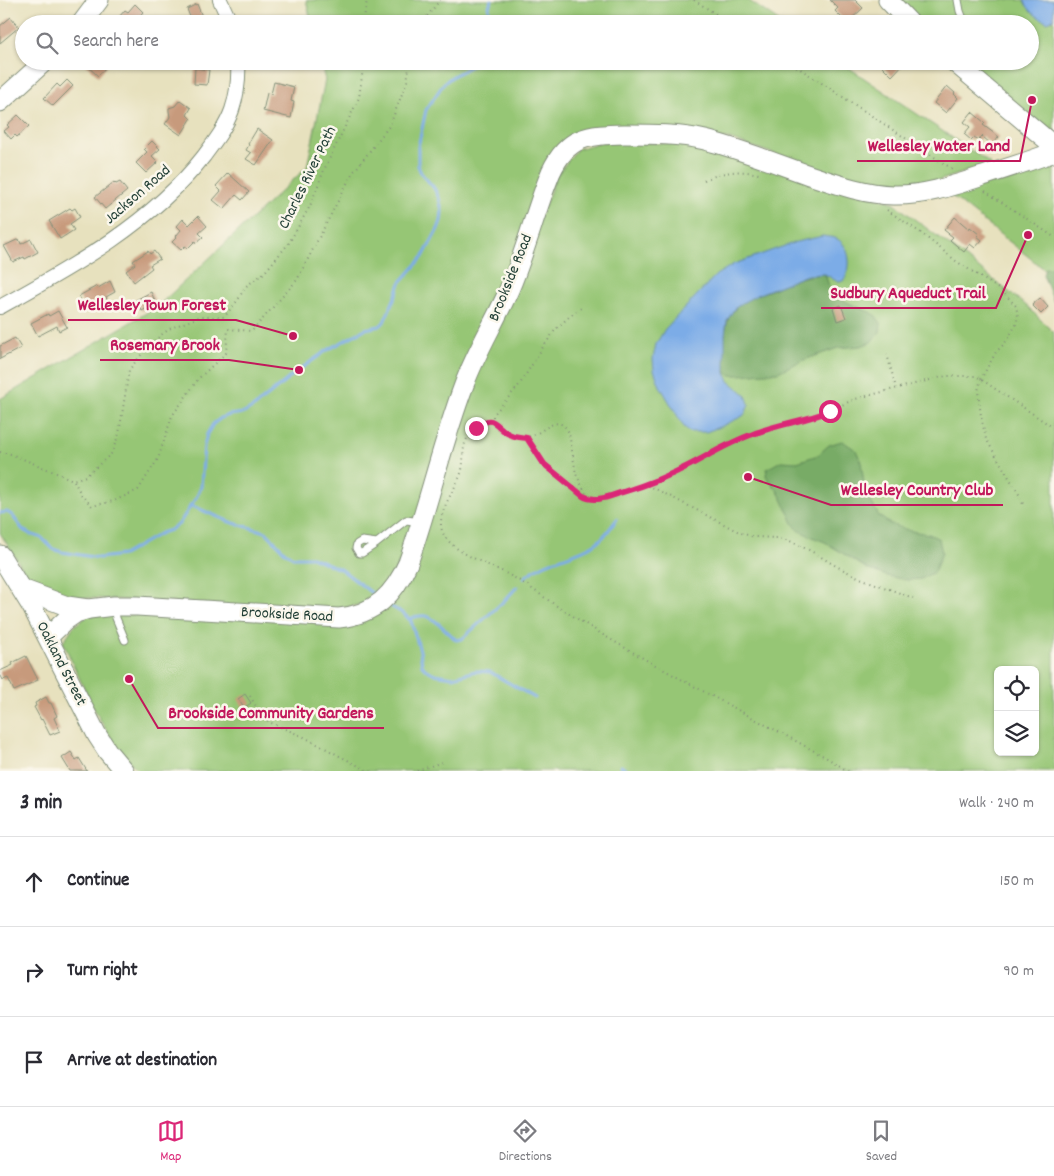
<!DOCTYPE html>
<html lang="en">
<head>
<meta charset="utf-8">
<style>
	body { margin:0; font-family:Dekko,sans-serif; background:#f2f2f3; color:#2b2b33 }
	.controls { position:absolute; right:15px; bottom:15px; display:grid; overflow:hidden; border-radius:8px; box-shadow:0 1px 4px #0004 }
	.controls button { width:45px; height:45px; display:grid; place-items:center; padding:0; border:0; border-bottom:1px solid #e1e1e2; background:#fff; color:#2b2b33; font:25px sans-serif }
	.stop { position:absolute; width:15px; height:15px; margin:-11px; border:4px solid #db2777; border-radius:50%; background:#fff }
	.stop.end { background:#db2777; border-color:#fff; box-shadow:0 1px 5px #0008 }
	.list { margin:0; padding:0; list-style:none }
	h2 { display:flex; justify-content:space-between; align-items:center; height:65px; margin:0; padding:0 20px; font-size:21px }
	h2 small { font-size:16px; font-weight:400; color:#7c7c81 }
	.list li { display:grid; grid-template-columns:32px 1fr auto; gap:15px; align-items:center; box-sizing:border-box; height:90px; padding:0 20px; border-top:1px solid #e1e1e2 }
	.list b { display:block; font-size:19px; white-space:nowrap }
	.list em { font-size:16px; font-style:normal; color:#7c7c81 }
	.icon { flex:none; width:28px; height:28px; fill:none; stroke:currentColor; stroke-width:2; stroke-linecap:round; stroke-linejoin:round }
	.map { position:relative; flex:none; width:1054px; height:771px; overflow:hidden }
	.search { position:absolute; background:#fff; box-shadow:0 1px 4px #0004; left:15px; right:15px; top:15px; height:55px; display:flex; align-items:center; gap:12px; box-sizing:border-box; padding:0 18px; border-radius:28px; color:#7c7c81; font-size:19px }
	.sheet { height:335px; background:#fff }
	nav { display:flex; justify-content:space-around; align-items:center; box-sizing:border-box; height:70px; border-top:1px solid #e1e1e2; background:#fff; font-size:14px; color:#7c7c81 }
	nav a { display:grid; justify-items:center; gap:2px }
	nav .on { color:#db2777 }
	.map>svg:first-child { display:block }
	.green { fill:#96c675; stroke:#5a8254; fill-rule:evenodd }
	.forest { fill:#78ab66; stroke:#4c744d }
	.water { fill:#7cace7; stroke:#4e748e }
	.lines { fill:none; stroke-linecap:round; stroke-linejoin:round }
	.stream { stroke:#7cace7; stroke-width:3 }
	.building { fill:#c79a7c }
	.lane-casing { stroke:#838f79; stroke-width:9 }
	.street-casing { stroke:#838f79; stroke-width:16 }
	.secondary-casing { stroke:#838f79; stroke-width:21 }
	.path { stroke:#838f79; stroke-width:2; stroke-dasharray:1 4; stroke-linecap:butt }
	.lane { stroke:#fff; stroke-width:7 }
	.street { stroke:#fff; stroke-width:14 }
	.secondary { stroke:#fff; stroke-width:19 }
	.route { stroke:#db2777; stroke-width:6 }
	.labels { text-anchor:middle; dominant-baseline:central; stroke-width:5; stroke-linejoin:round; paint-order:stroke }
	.street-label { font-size:16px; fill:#1f3d34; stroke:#fbf7ec }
	.leader { fill:none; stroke:#c2185b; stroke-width:2 }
	.callout-dot { fill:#c2185b; stroke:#fbf7ec; stroke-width:2 }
	.callout-label { font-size:18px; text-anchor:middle; font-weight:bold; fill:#c2185b; stroke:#fbf7ec; stroke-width:5; stroke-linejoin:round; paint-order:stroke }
</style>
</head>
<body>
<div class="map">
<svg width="1054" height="771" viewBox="0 0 1054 771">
	<rect width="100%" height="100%" fill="#fbf7ec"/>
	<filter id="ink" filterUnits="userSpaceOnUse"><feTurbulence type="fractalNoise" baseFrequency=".02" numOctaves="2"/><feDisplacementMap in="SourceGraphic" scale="10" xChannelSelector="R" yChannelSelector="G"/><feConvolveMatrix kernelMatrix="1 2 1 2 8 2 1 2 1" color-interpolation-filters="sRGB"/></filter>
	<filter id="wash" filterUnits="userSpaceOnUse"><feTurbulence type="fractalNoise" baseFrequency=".0096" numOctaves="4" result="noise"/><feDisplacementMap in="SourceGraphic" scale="20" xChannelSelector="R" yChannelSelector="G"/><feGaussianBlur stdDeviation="1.12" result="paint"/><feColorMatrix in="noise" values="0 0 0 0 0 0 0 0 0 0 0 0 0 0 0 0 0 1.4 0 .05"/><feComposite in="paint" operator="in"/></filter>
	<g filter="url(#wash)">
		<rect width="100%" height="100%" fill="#e7e1be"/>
		<!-- green -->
		<g class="green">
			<path d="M306 0H748L783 24H312Z"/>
			<path d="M900 0H1024L1026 5 1053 20 1054 19V138L966 61H1030V24H923Z"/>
			<path d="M320 61H839L991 164 928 184 900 187 869 185 729 139 580 132 517 248 407 544 389 584 367 603 330 611 72 597C59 596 39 589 30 580L0 533V399L158 306 307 167 325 80Z"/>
			<path d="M602 142 691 144 892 202 966 258 1028 307 1054 333V771H139C102 736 84 687 63 642L74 626 89 615 379 613 557 175 577 149ZM998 670H1035V752H998Z"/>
			<path d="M1044 166 1054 167V277L948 193Z"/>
		</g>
		<!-- forest -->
		<g class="forest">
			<path d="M1045 268H1054V302L1043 275Z"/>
			<path d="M825 274 829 286 844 301 874 314 881 323 880 332 871 342 861 346 838 348 801 361 778 372 739 375H731L725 373C724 355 721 323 735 309 744 299 760 294 773 289 791 281 804 275 825 274Z"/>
			<path d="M842 441 856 450 861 462 864 483 870 500 879 516 890 524 911 531 929 534 939 539 942 553 934 572 921 579 907 580 887 576 869 570 825 542 810 536 798 530 793 523 783 501 777 490 766 476 767 469 781 461 797 462 818 455 829 445Z"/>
		</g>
		<!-- water -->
		<g class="water">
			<path d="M1024 0H1054V19L1048 22C1037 17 1029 12 1024 0Z"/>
			<path d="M823 236C827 237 832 237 835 238 848 243 852 262 847 274 846 277 844 279 843 281L838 282 825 274 807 275 759 294 744 302 734 309 727 321 725 334V373L729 381 746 395 749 404 746 412 743 416 722 426 706 432H690L684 427 660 386 654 370 653 359 656 344 665 329 716 275 734 264 796 242Z"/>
		</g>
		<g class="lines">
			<!-- stream -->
			<g class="stream">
				<path d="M490 24 489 7 491 0"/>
				<path d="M190 505 230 522 266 532 284 551 293 557H312L342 570 373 594"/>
				<path d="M0 513 7 512 12 515 23 530 30 534 42 538 53 549 62 552 99 558 123 555 161 533 170 530 179 524 197 496 201 487 204 446 207 434 213 424 221 418 229 415 244 413 254 407 299 370 326 351 365 329 380 326 384 322 396 295 400 283 423 257 438 229 441 221 442 211 439 198 434 188 421 173 418 166V147L426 110 444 83 453 76 473 65 477 61"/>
				<path d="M524 578C543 560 571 558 593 545 604 539 610 528 617 519"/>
				<path d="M390 606 404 614 411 621 420 651 422 665 425 669 435 674 453 677 476 671 490 672 535 698"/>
				<path d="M409 619C414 617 420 615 426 616 435 618 449 633 456 640L462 639 505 600 517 587"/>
				<path d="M621 766 628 771"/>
			</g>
		</g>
		<g id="blocks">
			<!-- building -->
			<g class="building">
				<path d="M830 0H855L863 8 847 23 835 11 838 8Z"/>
				<path d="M135 4 143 12 136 20 134 19 130 24H113L125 10 128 12Z"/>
				<path d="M197 4 205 24H174L190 17 187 9Z"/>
				<path d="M11 17 19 27 0 43V26Z"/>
				<path d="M82 61H111L98 76Z"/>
				<path d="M877 61H906L892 76Z"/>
				<path d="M195 68 209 70 207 85 194 84Z"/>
				<path d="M67 80 73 86 53 106 44 98 57 84 60 87Z"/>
				<path d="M274 82 294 87 291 101 294 102 291 118 263 111 267 93 271 94Z"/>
				<path d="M947 86 955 93 954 94 958 98 946 113 934 103Z"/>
				<path d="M180 100 191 108 187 115 191 119 181 135 165 124 170 117 169 111V108L175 106Z"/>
				<path d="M972 112 985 123 983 125 999 137 992 145 982 136 979 140 974 137 971 140 964 134 970 127 964 122Z"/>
				<path d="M18 115 29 126 17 137 15 135 11 139 4 131 9 127 7 125Z"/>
				<path d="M257 129 273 140 256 165 246 159 251 153 246 150 249 145 248 144Z"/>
				<path d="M152 141 160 149 152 156 158 162 146 173 136 163 147 152 144 149Z"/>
				<path d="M228 173 249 192 242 200 236 195 224 209 213 200 221 191 216 186Z"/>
				<path d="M114 182 116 184 120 182 127 191 105 209 95 197Z"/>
				<path d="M70 208 72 210 75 208 80 217 70 224 74 230 60 239 49 221Z"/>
				<path d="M198 216 207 226 199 233 203 237 196 243 195 241 188 248 185 246 181 250 172 242 177 237 176 236 181 230 177 226 183 219 189 225Z"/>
				<path d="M955 217 969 229 970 227 979 234 977 236 982 240 975 248 970 244 964 252 950 240 953 237 944 230Z"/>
				<path d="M19 239 21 244 31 239 38 252 25 259 24 257 13 262 4 246Z"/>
				<path d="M148 251 150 254 154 251 160 259 150 265 152 268 134 282 126 271 135 264 133 261Z"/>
				<path d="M110 281 115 292 106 297 107 300 105 302 92 309 90 305 85 308 79 296 97 286 98 288Z"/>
				<path d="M151 292 156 303 142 311 136 300Z"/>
				<path d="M1040 298 1048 307 1041 314 1032 305Z"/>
				<path d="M841 305 846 318 837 321 833 308Z"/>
				<path d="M58 311 67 327 59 331 57 326 38 336 31 323 48 314 49 316Z"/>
				<path d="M15 338 21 348 0 359V346Z"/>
				<path d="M26 656 38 680 14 691 8 678 3 680 0 674V671L13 665 12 663Z"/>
				<path d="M245 694 251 703 244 708 238 699Z"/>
				<path d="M46 697 49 703H51L57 716 54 718 60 731 50 735 42 719 41 720 34 707 36 706 35 703Z"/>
				<path d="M71 752 76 760 79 758 87 771H70L62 758Z"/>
			</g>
		</g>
	</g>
	<g filter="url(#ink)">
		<use href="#blocks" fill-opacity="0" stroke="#838f79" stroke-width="1"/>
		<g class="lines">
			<!-- lane casing -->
			<g class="lane-casing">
				<g id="lane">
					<path d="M958 0 960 11 965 24"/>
					<path d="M965 71 973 61"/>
					<path d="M377 543 362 553H359L356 548 357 544 362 541 377 543 406 520 421 522"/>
					<path d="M114 607 116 618 125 640"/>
				</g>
			</g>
			<!-- street casing -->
			<g class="street-casing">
				<g id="street">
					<path d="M220 0 231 24"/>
					<path d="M0 307C74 266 151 224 204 156 215 141 226 127 232 110 237 95 239 77 238 61"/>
				</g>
			</g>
			<!-- secondary casing -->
			<g class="secondary-casing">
				<g id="secondary">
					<path d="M888 0 911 24"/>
					<path d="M81 24 99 0"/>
					<path d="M953 61 1054 146"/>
					<path d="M0 102 45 61"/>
					<path d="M0 555 32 607 97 735 108 752 124 771"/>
					<path d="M22 589 67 606 88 609"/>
					<path d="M48 637 66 620 76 613 89 609 114 606H137L339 618C375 614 394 595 408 563 429 504 442 443 464 385 476 352 495 322 509 290 526 251 535 211 551 172 568 135 589 135 626 134 652 134 679 134 705 140 740 149 775 163 809 175 836 184 864 194 893 195 926 196 958 184 989 174 1011 167 1033 160 1054 152"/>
				</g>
			</g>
			<!-- path -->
			<g class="path">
				<path d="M694 0 731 24"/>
				<path d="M363 24 367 0"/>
				<path d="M421 24 440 0"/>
				<path d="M788 61 954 170"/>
				<path d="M704 180C726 171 740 169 762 175"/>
				<path d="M985 191 1054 237"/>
				<path d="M887 210 921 233 956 261 1002 291 1016 306 1018 316 1016 325 1005 343 996 352 981 379 978 391 981 416 986 439 1020 496 1024 507"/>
				<path d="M887 354 896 388"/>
				<path d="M493 422V416L495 413 520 384 543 347 556 329 570 316 581 308"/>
				<path d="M527 438 544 465 583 495 593 499 611 496 655 482 672 475 725 447 753 434 820 415 855 399 946 376H976L1054 428"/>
				<path d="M0 452 11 454 73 480 86 476 111 454 119 434 129 370 145 350 161 335 171 328 199 317H224L238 300 245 287 264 273 289 243 310 206 324 170 359 98 364 61"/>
				<path d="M74 481 82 496 92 506 114 501 138 490 158 459 172 416 199 378 226 353 228 329 252 331 297 280 352 174 390 125 407 81 410 61"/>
				<path d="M648 485 741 533 754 537 778 538 790 541 811 551 836 566 860 578 913 598"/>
				<path d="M588 498 576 474 569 433C557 409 542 437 525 437 519 437 512 437 507 433 500 428 495 418 485 422 481 424 477 428 473 431 460 444 465 454 462 470 457 489 434 514 443 533 453 554 490 564 509 575 527 584 543 597 560 608 576 618 592 628 608 638 680 680 754 718 827 758L848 771"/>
				<path d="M250 696 258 710 269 722 304 737 368 771"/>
				<path d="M417 771 442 762"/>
			</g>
			<!-- lane -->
			<use href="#lane" class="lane"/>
			<!-- street -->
			<use href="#street" class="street"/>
			<!-- secondary -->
			<use href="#secondary" class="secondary"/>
		</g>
	</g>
	<g class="lines" filter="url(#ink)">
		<!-- route -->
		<path class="route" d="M476 428C493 414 493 423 507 433 513 437 520 437 527 438L544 464 583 496C596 503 610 496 623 492 646 485 667 477 688 466 709 455 730 442 753 434 778 424 805 421 830 411"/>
	</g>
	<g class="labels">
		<!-- street labels -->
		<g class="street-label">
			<text transform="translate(308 178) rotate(-64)">Charles River Path</text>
			<text transform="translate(138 195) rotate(-41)">Jackson Road</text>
			<text transform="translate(511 278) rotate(-68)">Brookside Road</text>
			<text transform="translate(287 615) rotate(3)">Brookside Road</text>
			<text transform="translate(61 664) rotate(63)">Oakland Street</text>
		</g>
	</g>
	<!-- callouts -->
	<path class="leader" d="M1032 100L1020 161H857M1028 235L996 308H821M293 336L236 320H68M299 370L229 360H100M748 477L831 505H1003M129 679L158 728H384"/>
	<g class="callout-dot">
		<circle cx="1032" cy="100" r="5"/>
		<circle cx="1028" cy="235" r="5"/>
		<circle cx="293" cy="336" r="5"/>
		<circle cx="299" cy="370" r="5"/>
		<circle cx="748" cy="477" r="5"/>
		<circle cx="129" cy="679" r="5"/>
	</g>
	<g class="callout-label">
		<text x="939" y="151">Wellesley Water Land</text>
		<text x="908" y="298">Sudbury Aqueduct Trail</text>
		<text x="152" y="310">Wellesley Town Forest</text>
		<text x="165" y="350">Rosemary Brook</text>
		<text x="917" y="495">Wellesley Country Club</text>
		<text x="271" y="718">Brookside Community Gardens</text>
	</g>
</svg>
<div class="controls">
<button><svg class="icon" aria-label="locate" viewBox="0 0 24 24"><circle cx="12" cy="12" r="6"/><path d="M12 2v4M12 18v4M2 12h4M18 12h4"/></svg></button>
<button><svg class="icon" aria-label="layers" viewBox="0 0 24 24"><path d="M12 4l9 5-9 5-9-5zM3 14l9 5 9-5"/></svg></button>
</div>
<div class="stop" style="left:830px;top:411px"></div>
<div class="stop end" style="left:476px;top:428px"></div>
<div class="search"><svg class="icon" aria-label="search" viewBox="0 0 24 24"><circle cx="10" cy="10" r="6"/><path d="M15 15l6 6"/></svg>Search here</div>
</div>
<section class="sheet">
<h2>3 min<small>Walk · 240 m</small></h2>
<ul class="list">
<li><svg class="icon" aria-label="ahead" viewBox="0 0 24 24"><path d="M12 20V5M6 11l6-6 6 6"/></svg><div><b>Continue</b></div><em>150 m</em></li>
<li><svg class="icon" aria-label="right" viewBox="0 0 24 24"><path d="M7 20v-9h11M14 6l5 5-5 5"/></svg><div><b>Turn right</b></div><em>90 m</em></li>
<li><svg class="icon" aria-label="arrive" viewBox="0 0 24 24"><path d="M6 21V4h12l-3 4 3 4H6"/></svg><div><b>Arrive at destination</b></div></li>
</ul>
</section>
<nav>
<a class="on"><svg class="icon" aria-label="map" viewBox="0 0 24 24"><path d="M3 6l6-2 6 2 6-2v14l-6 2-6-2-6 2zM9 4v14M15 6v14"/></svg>Map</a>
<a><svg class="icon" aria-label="directions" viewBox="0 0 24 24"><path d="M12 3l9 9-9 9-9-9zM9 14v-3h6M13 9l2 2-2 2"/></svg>Directions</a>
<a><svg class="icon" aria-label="saved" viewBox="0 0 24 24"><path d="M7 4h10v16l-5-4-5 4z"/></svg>Saved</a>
</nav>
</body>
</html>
